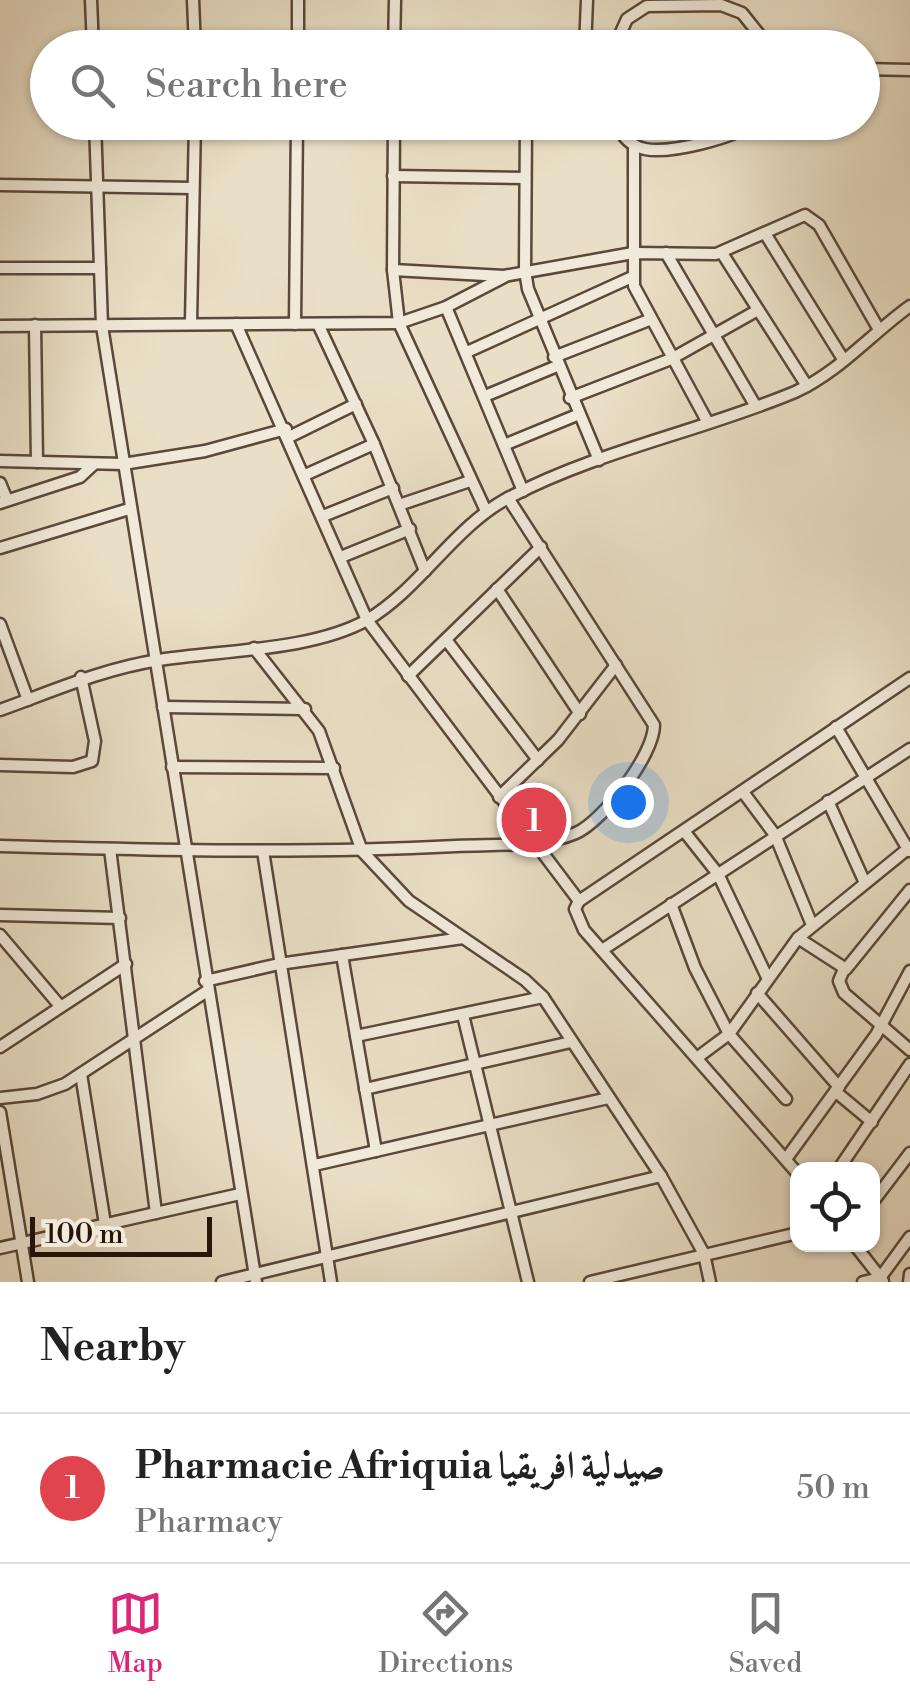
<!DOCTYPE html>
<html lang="en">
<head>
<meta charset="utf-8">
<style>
	body { margin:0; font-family:"Libre Bodoni",Amiri,serif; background:#f2f2f2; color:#222 }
	.controls { position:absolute; right:30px; bottom:30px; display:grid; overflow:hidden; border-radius:20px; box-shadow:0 2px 8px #0004 }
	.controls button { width:90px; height:90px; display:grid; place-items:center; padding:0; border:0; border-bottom:2px solid #e0e0e0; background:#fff; color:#222; font:50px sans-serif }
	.scale { position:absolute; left:30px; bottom:25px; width:182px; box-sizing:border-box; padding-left:10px; border:5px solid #2a150d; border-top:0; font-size:28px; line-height:35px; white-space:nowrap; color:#2a150d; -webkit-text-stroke:8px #f1eada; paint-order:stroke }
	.you { position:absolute; left:628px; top:802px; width:35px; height:35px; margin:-25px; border:8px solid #fff; border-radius:50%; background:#1a73e8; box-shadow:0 0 0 15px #1a73e833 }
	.badge { display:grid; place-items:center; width:65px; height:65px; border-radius:50%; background:#db2777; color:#fff; font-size:32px; font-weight:700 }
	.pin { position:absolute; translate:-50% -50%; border:5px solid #fff; box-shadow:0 2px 10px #0006 }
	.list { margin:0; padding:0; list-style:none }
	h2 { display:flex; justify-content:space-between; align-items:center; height:130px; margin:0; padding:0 40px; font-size:42px }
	h2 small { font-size:32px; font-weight:400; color:#767676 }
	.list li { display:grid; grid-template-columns:65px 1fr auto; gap:30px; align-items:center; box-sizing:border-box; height:150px; padding:0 40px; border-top:2px solid #e0e0e0 }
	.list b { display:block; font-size:38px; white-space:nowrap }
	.list p { margin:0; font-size:32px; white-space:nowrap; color:#767676 }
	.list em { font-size:32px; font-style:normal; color:#767676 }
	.icon { flex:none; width:55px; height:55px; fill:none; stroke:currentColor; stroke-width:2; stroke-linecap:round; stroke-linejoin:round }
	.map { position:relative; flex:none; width:910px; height:1282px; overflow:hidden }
	.search { position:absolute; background:#fff; box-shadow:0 2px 8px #0004; left:30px; right:30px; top:30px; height:110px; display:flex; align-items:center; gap:25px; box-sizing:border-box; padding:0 35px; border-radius:55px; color:#767676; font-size:38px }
	.sheet { height:280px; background:#fff }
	nav { display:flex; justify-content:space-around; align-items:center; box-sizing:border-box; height:140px; border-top:2px solid #e0e0e0; background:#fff; font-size:28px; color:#767676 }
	nav a { display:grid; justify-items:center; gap:5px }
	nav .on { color:#db2777 }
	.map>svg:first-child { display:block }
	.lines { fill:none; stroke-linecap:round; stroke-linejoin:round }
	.minor-casing { stroke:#5a483b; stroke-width:15 }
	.minor { stroke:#f1eada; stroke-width:10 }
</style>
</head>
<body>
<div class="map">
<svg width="910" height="1282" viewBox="0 0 910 1282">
	<rect width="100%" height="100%" fill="#e9dfc6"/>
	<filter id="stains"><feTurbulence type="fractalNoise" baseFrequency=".002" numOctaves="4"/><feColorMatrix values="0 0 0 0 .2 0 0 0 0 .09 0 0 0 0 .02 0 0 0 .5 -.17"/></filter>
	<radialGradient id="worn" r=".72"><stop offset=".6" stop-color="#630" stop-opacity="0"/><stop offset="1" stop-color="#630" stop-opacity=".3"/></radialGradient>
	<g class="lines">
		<!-- minor casing -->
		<g class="minor-casing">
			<g id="minor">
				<path d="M91 0 93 48"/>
				<path d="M193 0 195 48"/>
				<path d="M298 48V0"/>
				<path d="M394 48 395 0"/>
				<path d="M585 48 587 0"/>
				<path d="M614 48 627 19 647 6 721 5 742 13 770 48"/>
				<path d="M862 69 910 70"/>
				<path d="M95 122 102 326 256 1282"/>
				<path d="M394 122 393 270 399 323 486 511"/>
				<path d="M526 122 525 271 528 289 599 460"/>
				<path d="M616 122C621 135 630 146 645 149 669 154 736 138 754 122"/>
				<path d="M634 145V286L707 421"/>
				<path d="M393 176 525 178"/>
				<path d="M0 185 193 188"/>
				<path d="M766 235 843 359"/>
				<path d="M666 253 755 405"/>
				<path d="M722 253 807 386"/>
				<path d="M0 268H100"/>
				<path d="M393 270 504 276 633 253 716 254 805 215 819 225 878 328"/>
				<path d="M446 307 523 491"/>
				<path d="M191 322 195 122"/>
				<path d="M236 324 367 620 579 901"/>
				<path d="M295 324 297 122"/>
				<path d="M318 324 374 444 425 571"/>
				<path d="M35 325 37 462"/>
				<path d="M0 326 399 323 446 307 504 277"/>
				<path d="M467 352 632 277"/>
				<path d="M554 357 649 320"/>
				<path d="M485 396 557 366"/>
				<path d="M570 398 671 359 758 310"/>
				<path d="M289 437 356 404"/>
				<path d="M504 445 577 415"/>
				<path d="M0 461 123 464 205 451 286 429"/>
				<path d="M305 475 374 444"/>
				<path d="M0 483 7 500"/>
				<path d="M0 503 80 477 94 464"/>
				<path d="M399 505 470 481"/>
				<path d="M323 516 393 488"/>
				<path d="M0 548 129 509"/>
				<path d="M341 557 410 529"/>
				<path d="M497 589 580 714"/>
				<path d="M0 624 28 700"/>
				<path d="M447 641 538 760"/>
				<path d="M254 648 319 731 362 851 409 901 525 980 543 997 661 1176 704 1254 710 1282"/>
				<path d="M408 676 541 547"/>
				<path d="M163 707 305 709"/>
				<path d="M0 710C53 691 102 669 159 660 221 650 312 651 367 620 421 588 454 526 510 497 600 450 702 431 795 392 838 373 872 333 910 306"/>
				<path d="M836 727 909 851"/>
				<path d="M0 765 73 767 92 761 95 741 81 677"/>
				<path d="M172 767 334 768"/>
				<path d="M743 792 775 835 812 925"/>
				<path d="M499 797 558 740 616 665"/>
				<path d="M828 801 865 883"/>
				<path d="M684 831 718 874 767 977"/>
				<path d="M0 846C152 850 304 854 456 846 493 844 541 848 576 833 603 821 654 755 654 725L508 498"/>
				<path d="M110 849 156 1213"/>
				<path d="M263 851 331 1282"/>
				<path d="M671 904 695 968 729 1034 786 1099"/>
				<path d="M0 915 120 918"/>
				<path d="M0 935 60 1006"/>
				<path d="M798 938 846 969 910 890"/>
				<path d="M602 950 910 749"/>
				<path d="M342 955 376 1151"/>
				<path d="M844 969 839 981 844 993 910 1050"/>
				<path d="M205 981 279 964 463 938"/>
				<path d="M757 993 839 1087"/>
				<path d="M463 1015 528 1282"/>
				<path d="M356 1036 543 997"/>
				<path d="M0 1047 126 964"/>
				<path d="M698 1057 729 1034 798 938 910 847"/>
				<path d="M81 1074 105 1224"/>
				<path d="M365 1089 571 1042"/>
				<path d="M836 1092 872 1122"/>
				<path d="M0 1098 37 1094 65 1084 207 991"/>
				<path d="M0 1112 28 1282"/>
				<path d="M786 1159 876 1035 910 971"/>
				<path d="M314 1165 608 1098"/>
				<path d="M838 1170 910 1064"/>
				<path d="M798 1174 584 930 575 909 579 901 910 678"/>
				<path d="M872 1203 910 1153"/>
				<path d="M854 1244 883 1281"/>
				<path d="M0 1248 240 1194"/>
				<path d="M222 1282 661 1176"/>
				<path d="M590 1282 798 1233"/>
				<path d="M863 1282 880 1278 910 1237"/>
				<path d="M909 1282 910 1274"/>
			</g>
		</g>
		<!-- minor -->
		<use href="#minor" class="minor"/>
	</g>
	<rect width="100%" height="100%" filter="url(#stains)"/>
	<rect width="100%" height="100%" fill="url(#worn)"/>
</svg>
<div class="controls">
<button><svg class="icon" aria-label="locate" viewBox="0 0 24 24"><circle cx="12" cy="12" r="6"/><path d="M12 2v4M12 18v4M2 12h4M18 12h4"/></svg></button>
</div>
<div class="scale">100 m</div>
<div class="you"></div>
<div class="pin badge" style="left:534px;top:820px;background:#e0444e">1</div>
<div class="search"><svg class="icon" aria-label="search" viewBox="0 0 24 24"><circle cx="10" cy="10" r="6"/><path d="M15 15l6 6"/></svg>Search here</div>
</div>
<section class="sheet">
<h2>Nearby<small></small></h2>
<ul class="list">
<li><span class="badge" style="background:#e0444e">1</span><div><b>Pharmacie Afriquia صيدلية افريقيا</b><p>Pharmacy</p></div><em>50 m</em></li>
</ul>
</section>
<nav>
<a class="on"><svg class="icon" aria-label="map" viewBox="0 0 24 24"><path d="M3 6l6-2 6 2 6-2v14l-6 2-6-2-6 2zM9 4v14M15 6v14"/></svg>Map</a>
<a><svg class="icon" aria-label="directions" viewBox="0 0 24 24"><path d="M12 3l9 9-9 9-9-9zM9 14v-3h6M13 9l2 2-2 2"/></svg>Directions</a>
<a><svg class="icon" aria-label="saved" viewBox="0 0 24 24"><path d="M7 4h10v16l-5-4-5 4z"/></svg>Saved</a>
</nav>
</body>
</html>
